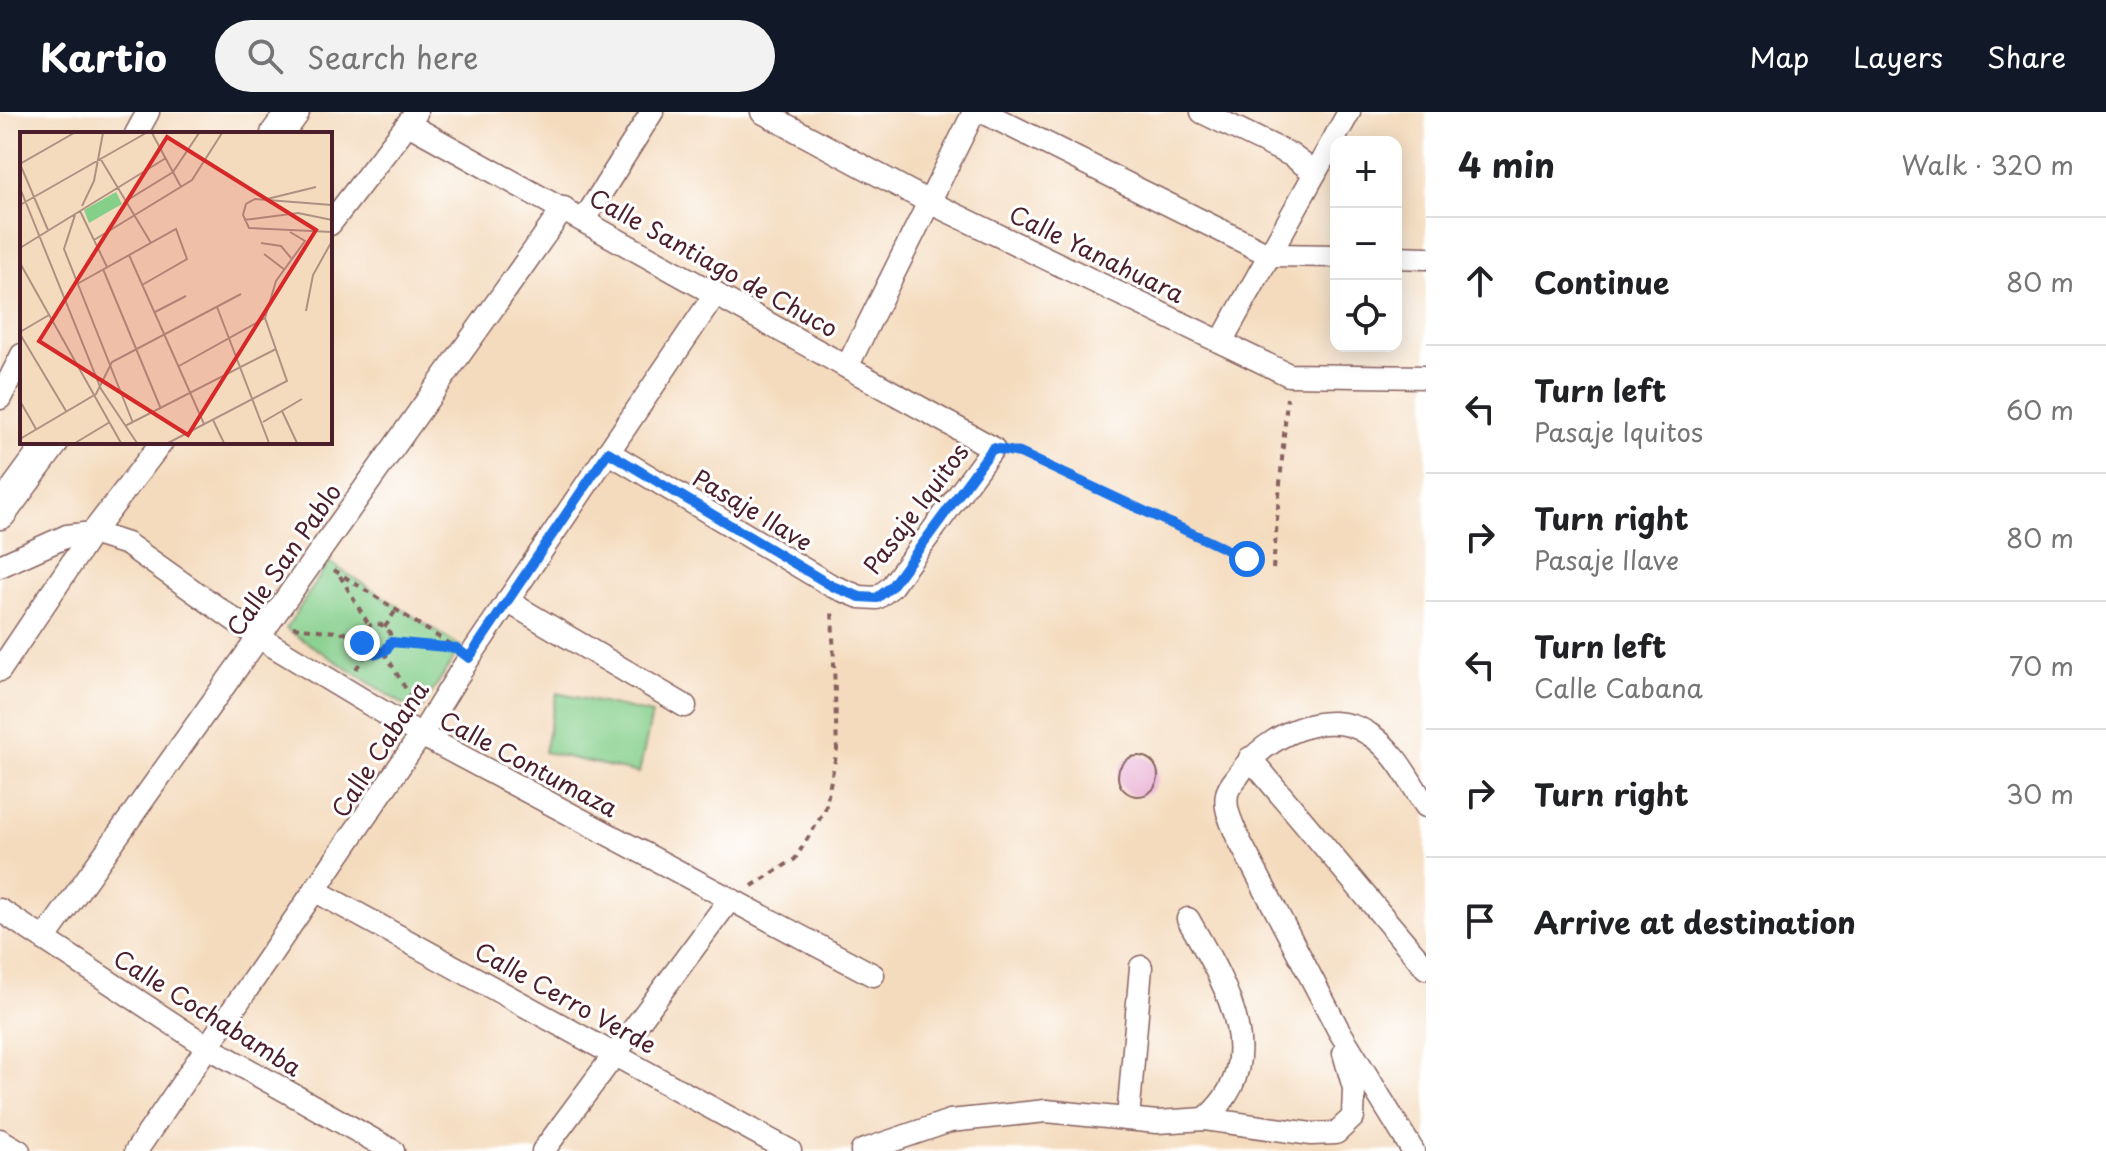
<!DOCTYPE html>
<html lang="en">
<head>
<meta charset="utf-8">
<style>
	body { margin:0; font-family:"Playpen Sans",sans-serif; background:#f2f2f2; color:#202124 }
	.controls { position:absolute; right:24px; top:24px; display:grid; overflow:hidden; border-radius:16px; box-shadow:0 4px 20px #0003 }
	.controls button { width:72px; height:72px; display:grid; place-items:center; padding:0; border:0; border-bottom:2px solid #e0e0e0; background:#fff; color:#202124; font:40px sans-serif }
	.stop { position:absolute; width:24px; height:24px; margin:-18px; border:6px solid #1a73e8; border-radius:50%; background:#fff }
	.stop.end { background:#1a73e8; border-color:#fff; box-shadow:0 2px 8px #0008 }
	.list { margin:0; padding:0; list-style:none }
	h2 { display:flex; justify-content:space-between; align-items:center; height:104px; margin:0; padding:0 32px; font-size:34px }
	h2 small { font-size:26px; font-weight:400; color:#757577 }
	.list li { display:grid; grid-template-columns:52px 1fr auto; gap:24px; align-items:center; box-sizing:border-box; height:128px; padding:0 32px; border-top:2px solid #e0e0e0 }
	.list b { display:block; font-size:30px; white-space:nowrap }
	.list p { margin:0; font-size:26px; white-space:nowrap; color:#757577 }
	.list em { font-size:26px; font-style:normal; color:#757577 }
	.icon { flex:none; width:44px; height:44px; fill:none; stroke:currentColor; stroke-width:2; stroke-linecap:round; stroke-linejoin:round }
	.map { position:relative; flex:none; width:1426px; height:1039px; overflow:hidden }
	header { display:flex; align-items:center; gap:48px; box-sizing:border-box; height:112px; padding:0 40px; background:#111827; color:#fff }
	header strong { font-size:38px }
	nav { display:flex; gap:44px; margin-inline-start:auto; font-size:28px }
	.search { width:560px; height:72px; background:#f2f2f2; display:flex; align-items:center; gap:20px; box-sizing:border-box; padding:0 28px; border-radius:44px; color:#757577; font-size:30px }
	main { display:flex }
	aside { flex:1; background:#fff }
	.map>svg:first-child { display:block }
	.green { fill:#85cf8b; stroke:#68775b; stroke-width:2 }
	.building { fill:#e8acd2 }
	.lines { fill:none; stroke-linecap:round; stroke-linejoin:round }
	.street-casing { stroke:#86615e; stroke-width:25 }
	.secondary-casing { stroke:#86615e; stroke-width:35 }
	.path { stroke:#86615e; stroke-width:4; stroke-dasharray:6 6; stroke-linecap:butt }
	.street { stroke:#fff; stroke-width:22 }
	.secondary { stroke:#fff; stroke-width:32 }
	.route { stroke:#1a73e8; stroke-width:10 }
	.labels { text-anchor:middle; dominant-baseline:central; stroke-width:6; stroke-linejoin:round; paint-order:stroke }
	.street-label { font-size:24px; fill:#4a1f2b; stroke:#fff }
	.inset-road { fill:none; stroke:#b09083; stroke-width:2 }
	.view { fill:#d62828; fill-opacity:0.15; stroke:#d62828; stroke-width:4 }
	.inset-edge { fill:none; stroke:#4a1f2b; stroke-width:4 }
</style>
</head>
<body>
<header>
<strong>Kartio</strong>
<div class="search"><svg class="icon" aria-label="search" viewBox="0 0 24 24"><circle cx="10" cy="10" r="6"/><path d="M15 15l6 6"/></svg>Search here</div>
<nav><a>Map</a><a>Layers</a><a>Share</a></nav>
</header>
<main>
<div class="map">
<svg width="1426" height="1039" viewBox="0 0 1426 1039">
	<rect width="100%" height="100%" fill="#fff"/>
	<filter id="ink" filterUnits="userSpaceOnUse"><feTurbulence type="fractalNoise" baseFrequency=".0125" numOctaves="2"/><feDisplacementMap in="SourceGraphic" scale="16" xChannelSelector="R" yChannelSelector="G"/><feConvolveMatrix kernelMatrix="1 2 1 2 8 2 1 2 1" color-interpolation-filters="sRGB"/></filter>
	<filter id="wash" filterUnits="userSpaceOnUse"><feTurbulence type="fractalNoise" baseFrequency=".006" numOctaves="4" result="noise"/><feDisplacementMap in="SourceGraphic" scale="32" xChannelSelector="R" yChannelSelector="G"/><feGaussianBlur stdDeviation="1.8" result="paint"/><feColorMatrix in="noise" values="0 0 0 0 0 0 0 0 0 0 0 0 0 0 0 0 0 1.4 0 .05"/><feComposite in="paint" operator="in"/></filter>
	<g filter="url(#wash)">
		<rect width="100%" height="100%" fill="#f4dbbe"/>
		<!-- green -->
		<g class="green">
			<path d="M329 450 461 535 418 602 286 517Z"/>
			<path d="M557 581 652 602 639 661 544 640Z"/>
		</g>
		<g id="blocks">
			<!-- building -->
			<circle class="building" cx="1138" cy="664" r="20"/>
		</g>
	</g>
	<g filter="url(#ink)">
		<use href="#blocks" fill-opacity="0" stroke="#86615e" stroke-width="2"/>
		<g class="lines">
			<!-- street casing -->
			<g class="street-casing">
				<g id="street">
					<path d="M762 0 929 90 1289 263 1426 265"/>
					<path d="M983 0 1270 143 1336 144"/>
					<path d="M1202 0 1291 43 1315 61"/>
					<path d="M408 12 993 336 891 475 877 486 860 485 832 474 608 340"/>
					<path d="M136 22 148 0"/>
					<path d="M584 108 652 0"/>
					<path d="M330 112 416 1"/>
					<path d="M1396 145 1426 146"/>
					<path d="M1221 230 1349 0"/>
					<path d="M847 255 974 0"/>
					<path d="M0 286 22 243"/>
					<path d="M0 454 67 424 92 421 127 432 260 526 421 623 873 863"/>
					<path d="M507 489 685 594"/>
					<path d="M0 558 92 421 162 330"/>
					<path d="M1250 646 1426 856"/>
					<path d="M316 779 790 1039"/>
					<path d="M0 798 208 935 393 1039"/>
					<path d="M1188 807C1224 870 1274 949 1205 1007"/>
					<path d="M44 827 564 96"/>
					<path d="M1128 1007 1141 855"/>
					<path d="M0 1028 19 1039"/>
					<path d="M136 1039 421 623 469 546 716 181"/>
					<path d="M543 1039 730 787"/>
					<path d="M862 1039 950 1009 1046 999 1157 1010 1205 1007 1311 1022 1336 1021 1353 1005 1354 976 1344 941"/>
					<path d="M1413 1039 1338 917 1237 724C1232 711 1224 697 1227 682 1228 675 1236 667 1240 661 1265 624 1327 594 1369 622 1395 638 1410 670 1426 694"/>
				</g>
			</g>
			<!-- secondary casing -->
			<g class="secondary-casing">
				<g id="secondary">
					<path d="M277 22 293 0"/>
					<path d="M0 401 52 330"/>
				</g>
			</g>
			<!-- path -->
			<g class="path">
				<path d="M1015 340 1247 447"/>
				<path d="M1273 457 1287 286"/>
				<path d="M334 458 451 533"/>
				<path d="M340 464 369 513"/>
				<circle cx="376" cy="527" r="15"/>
				<path d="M293 515 362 523"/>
				<path d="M385 515 396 498"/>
				<path d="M391 530 450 535"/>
				<path d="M384 540 413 589"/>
				<path d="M356 557 368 539"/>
				<path d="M752 774 795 747 825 698 837 638 832 496"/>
			</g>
			<!-- street -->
			<use href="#street" class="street"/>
			<!-- secondary -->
			<use href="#secondary" class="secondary"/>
		</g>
	</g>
	<g class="lines" filter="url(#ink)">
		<!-- route -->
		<path class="route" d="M362 531 368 539 377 542 386 538 391 530 456 536 469 546 608 340 832 474 860 485 877 486 891 475 993 336 1020 341 1247 447"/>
	</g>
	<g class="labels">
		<!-- street labels -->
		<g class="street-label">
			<text transform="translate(1097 141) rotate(26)">Calle Yanahuara</text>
			<text transform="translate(714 150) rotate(29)">Calle Santiago de Chuco</text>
			<text transform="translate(915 396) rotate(-53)">Pasaje Iquitos</text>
			<text transform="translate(753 397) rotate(31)">Pasaje Ilave</text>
			<text transform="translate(283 447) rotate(-55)">Calle San Pablo</text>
			<text transform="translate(379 637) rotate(-57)">Calle Cabana</text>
			<text transform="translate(529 651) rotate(28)">Calle Contumaza</text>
			<text transform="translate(566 885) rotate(29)">Calle Cerro Verde</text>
			<text transform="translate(208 900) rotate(32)">Calle Cochabamba</text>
		</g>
	</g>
	<!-- overview -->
	<g transform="translate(20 20)">
		<rect width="312" height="312" fill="#f4dbbe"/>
		<path d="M96 60 102 72 69 91 64 78Z" fill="#85cf8b"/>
		<path class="inset-road" d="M132 1 161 55M80 26 131 111M0 56 81 257 117 311M247 67 296 55M106 69 153 40 179 1M0 73 126 1M312 73 235 67 226 72 223 83 229 96 312 100M62 74 74 49 83 1M60 79 87 135M55 83 44 117 113 291M224 88 278 81 312 88M28 98 0 32 54 1M74 108 172 48 202 1M241 111 261 114 271 126M0 116 146 26M244 122 265 138M109 123 184 292M0 131 101 311M83 137 141 277M57 152 156 97 167 127 122 153M197 175 249 311M286 179 293 143 312 109M135 180 166 164M0 200 29 183M0 202 46 279M159 234 245 186M0 269 16 297M262 279 277 311M193 288 204 311M243 290 282 267M105 294 256 217M0 307 76 262 92 230 221 162M55 311 90 290M148 311 267 249 245 186 256 149 285 109 270 100"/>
		<path class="view" d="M147 5 296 98 168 303 19 209Z"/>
		<rect width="312" height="312" class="inset-edge"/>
	</g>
</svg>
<div class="controls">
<button>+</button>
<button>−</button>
<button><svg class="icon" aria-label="locate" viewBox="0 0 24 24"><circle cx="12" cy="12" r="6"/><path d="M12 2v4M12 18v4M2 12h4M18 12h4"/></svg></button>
</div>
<div class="stop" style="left:1247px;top:447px"></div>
<div class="stop end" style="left:362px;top:531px"></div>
</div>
<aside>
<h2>4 min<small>Walk · 320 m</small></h2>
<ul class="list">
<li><svg class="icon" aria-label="ahead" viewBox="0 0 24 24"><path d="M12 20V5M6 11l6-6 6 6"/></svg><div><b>Continue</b></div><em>80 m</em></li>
<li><svg class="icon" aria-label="left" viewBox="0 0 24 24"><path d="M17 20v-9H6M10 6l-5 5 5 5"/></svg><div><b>Turn left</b><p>Pasaje Iquitos</p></div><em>60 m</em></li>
<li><svg class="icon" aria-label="right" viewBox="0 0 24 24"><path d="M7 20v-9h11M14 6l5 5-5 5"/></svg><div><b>Turn right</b><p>Pasaje Ilave</p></div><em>80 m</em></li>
<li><svg class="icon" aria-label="left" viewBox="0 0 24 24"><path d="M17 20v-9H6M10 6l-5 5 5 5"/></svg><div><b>Turn left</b><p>Calle Cabana</p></div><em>70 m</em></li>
<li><svg class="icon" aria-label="right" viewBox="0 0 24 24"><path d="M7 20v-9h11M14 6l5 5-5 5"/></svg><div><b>Turn right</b></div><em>30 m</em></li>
<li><svg class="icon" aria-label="arrive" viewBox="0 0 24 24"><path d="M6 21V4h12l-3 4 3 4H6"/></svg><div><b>Arrive at destination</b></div></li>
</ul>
</aside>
</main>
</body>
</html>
